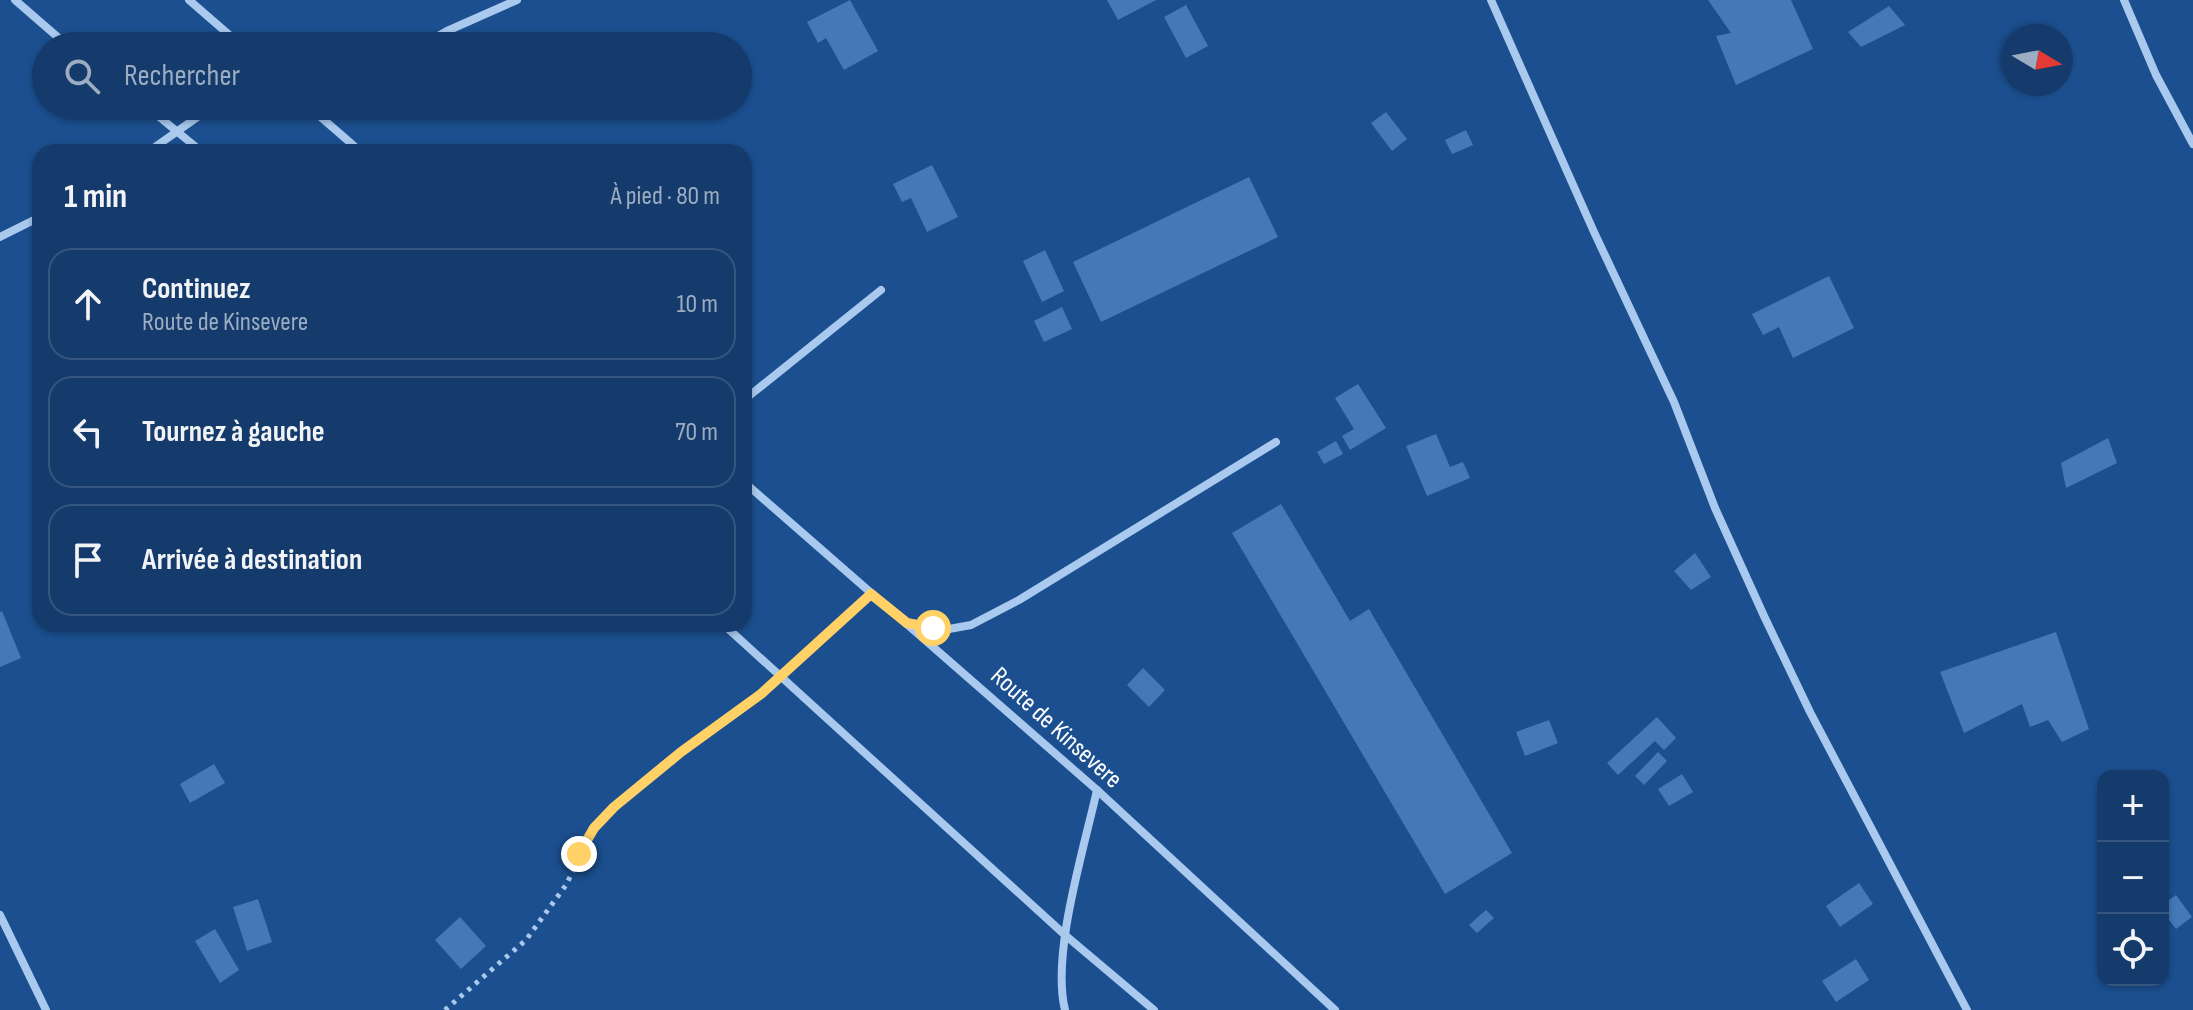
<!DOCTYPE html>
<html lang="fr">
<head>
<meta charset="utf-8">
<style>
	body { margin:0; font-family:"Sofia Sans Condensed",sans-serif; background:#214673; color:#f1f3f6 }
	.controls { position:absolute; right:24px; bottom:24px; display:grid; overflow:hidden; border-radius:16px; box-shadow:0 2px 6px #0004 }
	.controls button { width:72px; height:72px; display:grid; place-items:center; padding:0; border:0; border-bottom:2px solid #33557e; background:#143b6b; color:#f1f3f6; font:40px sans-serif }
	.compass { position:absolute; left:2001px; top:24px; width:72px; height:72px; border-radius:50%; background:#143b6b; box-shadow:0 2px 6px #0004; rotate:100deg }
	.stop { position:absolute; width:24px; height:24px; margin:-18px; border:6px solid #ffd166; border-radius:50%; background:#fff }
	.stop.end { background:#ffd166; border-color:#fff; box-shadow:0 2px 8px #0008 }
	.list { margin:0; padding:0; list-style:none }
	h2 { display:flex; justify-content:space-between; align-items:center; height:104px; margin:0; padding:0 32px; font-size:34px }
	h2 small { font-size:26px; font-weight:400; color:#9dadc1 }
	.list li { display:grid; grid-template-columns:52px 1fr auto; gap:24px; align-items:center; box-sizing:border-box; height:112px; margin:0 16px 16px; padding:0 16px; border:2px solid #33557e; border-radius:24px }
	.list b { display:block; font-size:30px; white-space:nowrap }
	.list p { margin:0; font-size:26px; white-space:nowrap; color:#9dadc1 }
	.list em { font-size:26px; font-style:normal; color:#9dadc1 }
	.icon { flex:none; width:44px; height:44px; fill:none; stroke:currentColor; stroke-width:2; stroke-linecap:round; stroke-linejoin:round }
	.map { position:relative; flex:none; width:2193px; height:1010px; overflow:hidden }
	.search { position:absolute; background:#143b6b; box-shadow:0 2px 6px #0004; left:32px; top:32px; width:720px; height:88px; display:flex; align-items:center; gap:20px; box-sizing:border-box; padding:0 28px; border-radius:44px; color:#9dadc1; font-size:30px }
	.panel { position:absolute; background:#143b6b; box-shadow:0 2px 6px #0004; left:32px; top:144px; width:720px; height:488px; border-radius:24px }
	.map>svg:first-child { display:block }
	.building { fill:#4478b7 }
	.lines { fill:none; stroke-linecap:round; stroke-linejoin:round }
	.path { stroke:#a9c9ee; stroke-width:5; stroke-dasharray:4 6; stroke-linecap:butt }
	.minor { stroke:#a9c9ee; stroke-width:8 }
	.route { stroke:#ffd166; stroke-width:10 }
	.labels { text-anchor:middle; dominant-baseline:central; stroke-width:8; stroke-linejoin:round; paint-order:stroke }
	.street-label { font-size:26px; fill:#fff; stroke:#1b4f8f }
</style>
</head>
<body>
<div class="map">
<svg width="2193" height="1010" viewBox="0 0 2193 1010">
	<rect width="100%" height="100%" fill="#1b4f8f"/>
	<!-- building -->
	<g class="building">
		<path d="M850 0 878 51 844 70 826 38 818 43 807 22Z"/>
		<path d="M1107 0H1156L1118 20Z"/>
		<path d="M1708 0H1791L1813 49 1736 85 1716 36 1731 33Z"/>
		<path d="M1186 5 1208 46 1186 58 1164 17Z"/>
		<path d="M1889 6 1905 25 1861 47 1848 32Z"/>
		<path d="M1386 112 1407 139 1392 151 1371 123Z"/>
		<path d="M1466 130 1473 145 1452 154 1445 140Z"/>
		<path d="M932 165 958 217 927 232 911 198 902 202 893 184Z"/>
		<path d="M1249 177 1278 237 1101 322 1073 262Z"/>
		<path d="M1045 250 1064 291 1042 302 1023 261Z"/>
		<path d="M1829 276 1854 328 1793 358 1779 327 1763 335 1752 314Z"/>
		<path d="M1062 307 1072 329 1044 342 1034 321Z"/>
		<path d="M1358 384 1386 428 1350 450 1342 436 1354 429 1335 398Z"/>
		<path d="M1436 434 1450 467 1463 462 1470 478 1427 496 1406 446Z"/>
		<path d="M2108 438 2117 463 2066 488 2061 463Z"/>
		<path d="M1336 441 1343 454 1324 464 1317 452Z"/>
		<path d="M1281 504 1350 621 1369 609 1512 853 1445 894 1232 533Z"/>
		<path d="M1695 553 1711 577 1691 590 1674 571Z"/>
		<path d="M2 611 21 658 0 667V612Z"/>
		<path d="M2056 632 2089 729 2062 742 2048 720 2030 727 2022 704 1964 733 1940 672Z"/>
		<path d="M1143 668 1165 690 1149 707 1127 685Z"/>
		<path d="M1657 717 1676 738 1664 750 1655 741 1618 775 1607 763Z"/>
		<path d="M1549 720 1558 743 1525 756 1516 732Z"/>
		<path d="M1658 752 1667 761 1644 785 1635 776Z"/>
		<path d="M214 764 225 783 190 803 180 784Z"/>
		<path d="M1682 774 1693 792 1669 806 1658 789Z"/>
		<path d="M1859 883 1873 904 1840 927 1826 906Z"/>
		<path d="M2176 895 2192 917 2176 929 2163 912V904Z"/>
		<path d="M258 899 272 942 247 951 233 907Z"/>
		<path d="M1486 910 1494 918 1477 933 1469 925Z"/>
		<path d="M460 917 486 946 461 969 435 940Z"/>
		<path d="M215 929 239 970 220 983 195 941Z"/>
		<path d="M1856 959 1869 980 1836 1002 1822 981Z"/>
	</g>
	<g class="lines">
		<!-- path -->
		<g class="path">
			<path d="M797 660 855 608"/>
			<path d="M445 1010 526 940 566 885 594 828 614 807 681 752 763 691"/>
		</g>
		<!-- minor -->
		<g class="minor">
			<path d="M15 0 68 46"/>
			<path d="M189 0 242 46"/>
			<path d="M1491 0 1594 232 1674 402 1715 508 1764 616 1810 712 1967 1010"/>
			<path d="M2124 0 2156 75 2193 144"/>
			<path d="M421 46 447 31 517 0"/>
			<path d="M146 106 202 152"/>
			<path d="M308 106 361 152"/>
			<path d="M148 152 213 106"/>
			<path d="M0 237 40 217"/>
			<path d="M744 400 881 290"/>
			<path d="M744 482 1097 790 1335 1010"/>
			<path d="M907 623 949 629 971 625 1019 600 1276 442"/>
			<path d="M723 624 1065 935 1154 1010"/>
			<path d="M0 915 46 1010"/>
			<path d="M1065 1010C1051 954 1084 849 1097 790"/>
		</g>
	</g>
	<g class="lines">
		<!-- route -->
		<path class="route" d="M579 854 594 828 614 807 681 752 761 694 871 594 907 623 933 628"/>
	</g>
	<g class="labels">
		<!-- street labels -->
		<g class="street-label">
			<text transform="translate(1056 728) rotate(42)">Route de Kinsevere</text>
		</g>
	</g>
</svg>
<div class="controls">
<button>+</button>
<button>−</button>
<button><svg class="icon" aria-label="locate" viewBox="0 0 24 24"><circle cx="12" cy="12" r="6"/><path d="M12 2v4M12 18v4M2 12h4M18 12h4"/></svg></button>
</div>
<svg class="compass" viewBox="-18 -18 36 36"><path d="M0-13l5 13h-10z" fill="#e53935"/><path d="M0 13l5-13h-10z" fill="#9dadc1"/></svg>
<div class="stop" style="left:933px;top:628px"></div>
<div class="stop end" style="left:579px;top:854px"></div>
<div class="search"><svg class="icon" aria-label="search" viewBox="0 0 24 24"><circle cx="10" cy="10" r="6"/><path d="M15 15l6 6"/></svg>Rechercher</div>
<section class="panel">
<h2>1 min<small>À pied · 80 m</small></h2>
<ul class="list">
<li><svg class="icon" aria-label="ahead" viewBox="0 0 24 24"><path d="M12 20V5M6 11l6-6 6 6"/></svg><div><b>Continuez</b><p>Route de Kinsevere</p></div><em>10 m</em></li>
<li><svg class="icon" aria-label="left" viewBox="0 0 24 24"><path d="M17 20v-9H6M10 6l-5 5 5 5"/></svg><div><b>Tournez à gauche</b></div><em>70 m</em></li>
<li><svg class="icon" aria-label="arrive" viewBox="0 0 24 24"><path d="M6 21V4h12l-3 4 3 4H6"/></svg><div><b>Arrivée à destination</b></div></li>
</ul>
</section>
</div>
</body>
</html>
